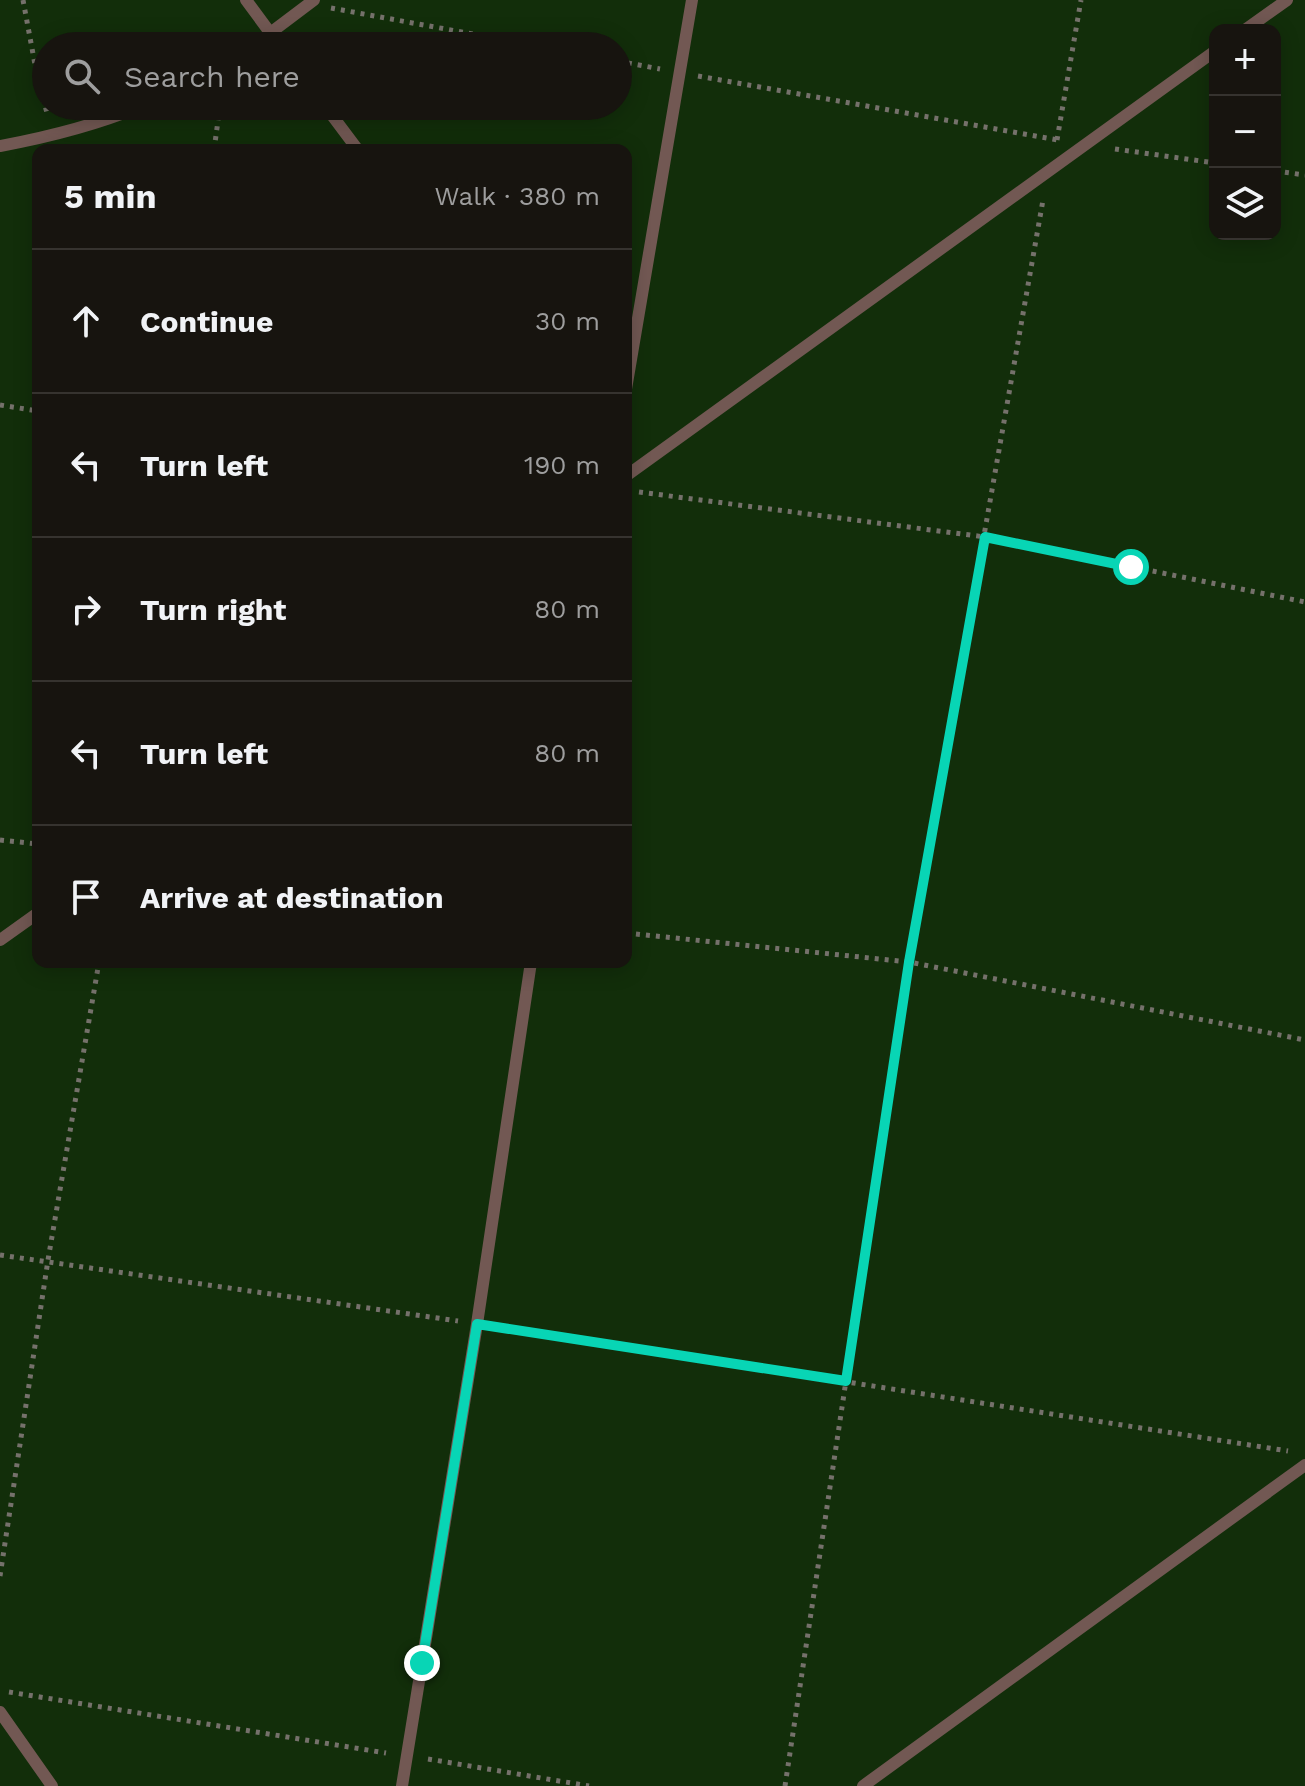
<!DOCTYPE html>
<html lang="en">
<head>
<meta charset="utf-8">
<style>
	body { margin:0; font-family:"Work Sans",sans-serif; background:#24211d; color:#f1f3f6 }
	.controls { position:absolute; right:24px; top:24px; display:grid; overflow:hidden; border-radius:16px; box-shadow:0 4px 20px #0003 }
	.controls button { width:72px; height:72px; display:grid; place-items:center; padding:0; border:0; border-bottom:2px solid #36332f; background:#17140f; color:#f1f3f6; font:40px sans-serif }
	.stop { position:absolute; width:24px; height:24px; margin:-18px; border:6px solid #08d5b5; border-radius:50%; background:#fff }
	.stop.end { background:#08d5b5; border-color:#fff; box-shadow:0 2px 8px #0008 }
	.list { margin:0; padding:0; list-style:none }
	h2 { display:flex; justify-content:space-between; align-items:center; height:104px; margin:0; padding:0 32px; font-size:34px }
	h2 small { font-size:26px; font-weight:400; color:#9e9e9e }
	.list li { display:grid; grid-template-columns:52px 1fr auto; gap:24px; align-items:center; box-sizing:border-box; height:144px; padding:0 32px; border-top:2px solid #36332f }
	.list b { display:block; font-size:30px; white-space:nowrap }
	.list em { font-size:26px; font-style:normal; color:#9e9e9e }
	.icon { flex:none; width:44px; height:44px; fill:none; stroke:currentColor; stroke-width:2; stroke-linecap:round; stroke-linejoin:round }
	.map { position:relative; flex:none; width:1305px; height:1786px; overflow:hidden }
	.search { position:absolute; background:#17140f; box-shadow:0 4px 20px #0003; left:32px; top:32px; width:600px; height:88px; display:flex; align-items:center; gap:20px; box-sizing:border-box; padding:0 28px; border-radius:44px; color:#9e9e9e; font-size:30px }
	.panel { position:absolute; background:#17140f; box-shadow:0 4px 20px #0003; left:32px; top:144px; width:600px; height:824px; border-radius:16px }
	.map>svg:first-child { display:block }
	.green { fill:#122e0a; fill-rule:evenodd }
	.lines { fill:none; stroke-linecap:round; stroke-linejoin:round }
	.path { stroke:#75716b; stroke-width:5; stroke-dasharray:4 6; stroke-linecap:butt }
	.service { stroke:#725853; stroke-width:12 }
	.route { stroke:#08d5b5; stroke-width:10 }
</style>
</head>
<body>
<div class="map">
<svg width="1305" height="1786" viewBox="0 0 1305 1786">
	<rect width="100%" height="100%" fill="#1f1b14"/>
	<!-- green -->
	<path class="green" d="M0 0H1305V1786H0ZM1215 30H1275V234H1215ZM46 46H618V106H46ZM38 150H626V962H38Z"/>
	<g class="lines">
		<!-- path -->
		<g class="path">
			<path d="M23 0 39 86 48 116"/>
			<path d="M331 8 538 46"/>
			<path d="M618 61 660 69"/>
			<path d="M698 76 1058 140"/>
			<path d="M1057 140 1081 0"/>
			<path d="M1115 149 1215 163"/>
			<path d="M214 150 220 106"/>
			<path d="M1275 171 1305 175"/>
			<path d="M0 405 38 411"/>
			<path d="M639 492 985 537 1305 602"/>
			<path d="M0 840 38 844"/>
			<path d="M626 933 909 962 1305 1040"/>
			<path d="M0 1255 458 1321"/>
			<path d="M496 1327 1288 1451"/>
			<path d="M0 1576 48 1260 99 962"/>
			<path d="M9 1692 386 1753"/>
			<path d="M428 1759 589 1786"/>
			<path d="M785 1786 909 962 1043 200"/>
		</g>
		<!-- service -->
		<g class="service">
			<path d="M246 0 280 46"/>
			<path d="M1245 30 1287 0"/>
			<path d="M253 46 314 0"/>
			<path d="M325 106 358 150"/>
			<path d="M0 146C49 137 96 125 142 106"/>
			<path d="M626 389 692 0"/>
			<path d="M626 476 1215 51"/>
			<path d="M0 940 38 913"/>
			<path d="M0 1712 52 1786"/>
			<path d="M402 1786 477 1324 531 962"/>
			<path d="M863 1786 1305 1465"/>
		</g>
	</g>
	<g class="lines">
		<!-- route -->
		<path class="route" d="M422 1663 477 1324 846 1381 909 962 985 537 1131 567"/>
	</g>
</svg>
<div class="controls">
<button>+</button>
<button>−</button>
<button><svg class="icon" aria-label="layers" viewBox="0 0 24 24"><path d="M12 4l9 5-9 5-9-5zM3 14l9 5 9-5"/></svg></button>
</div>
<div class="stop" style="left:1131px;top:567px"></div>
<div class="stop end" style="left:422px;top:1663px"></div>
<div class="search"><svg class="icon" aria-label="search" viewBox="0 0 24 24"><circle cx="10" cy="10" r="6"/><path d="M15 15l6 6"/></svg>Search here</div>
<section class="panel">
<h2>5 min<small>Walk · 380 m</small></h2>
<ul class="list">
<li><svg class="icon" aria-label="ahead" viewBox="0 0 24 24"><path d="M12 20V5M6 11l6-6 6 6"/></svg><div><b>Continue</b></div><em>30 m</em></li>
<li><svg class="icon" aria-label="left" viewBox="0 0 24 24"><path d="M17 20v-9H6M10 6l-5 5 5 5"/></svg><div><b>Turn left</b></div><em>190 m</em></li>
<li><svg class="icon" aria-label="right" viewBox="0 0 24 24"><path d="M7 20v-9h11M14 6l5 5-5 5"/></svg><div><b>Turn right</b></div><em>80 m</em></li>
<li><svg class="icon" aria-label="left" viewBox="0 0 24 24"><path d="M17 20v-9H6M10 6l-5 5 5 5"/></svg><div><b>Turn left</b></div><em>80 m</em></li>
<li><svg class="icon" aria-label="arrive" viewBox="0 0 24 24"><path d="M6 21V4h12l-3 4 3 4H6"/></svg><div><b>Arrive at destination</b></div></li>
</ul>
</section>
</div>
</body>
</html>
